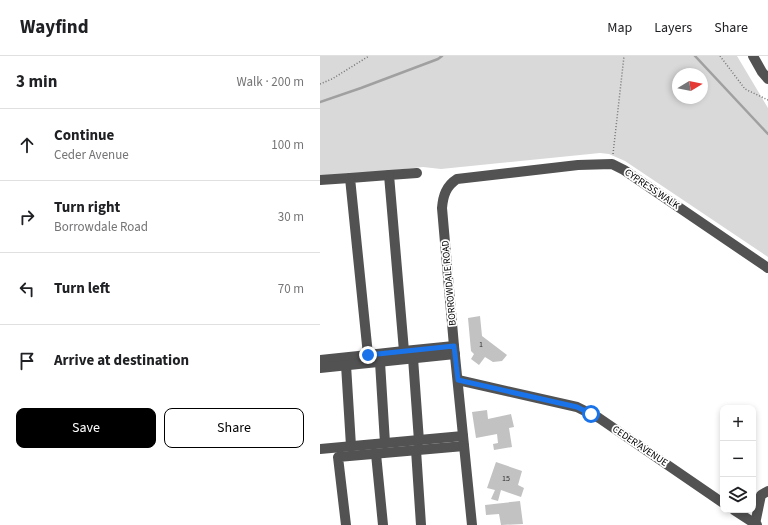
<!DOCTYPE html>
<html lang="en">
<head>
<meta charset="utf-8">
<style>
	body { margin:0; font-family:"Source Sans 3",sans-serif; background:#f6f6f6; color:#202124 }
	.controls { position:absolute; right:12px; bottom:12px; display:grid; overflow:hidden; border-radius:8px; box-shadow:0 2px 6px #0003 }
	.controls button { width:36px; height:36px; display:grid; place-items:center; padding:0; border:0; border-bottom:1px solid #e0e0e0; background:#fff; color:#202124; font:20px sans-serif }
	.compass { position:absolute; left:352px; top:12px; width:36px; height:36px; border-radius:50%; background:#fff; box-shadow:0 2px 6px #0003; rotate:80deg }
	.stop { position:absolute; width:12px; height:12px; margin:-9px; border:3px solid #1a73e8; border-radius:50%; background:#fff }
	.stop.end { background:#1a73e8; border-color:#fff; box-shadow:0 1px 4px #0008 }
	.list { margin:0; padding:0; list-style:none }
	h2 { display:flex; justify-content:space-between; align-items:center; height:52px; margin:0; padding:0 16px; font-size:17px }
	h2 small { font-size:13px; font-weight:400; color:#757577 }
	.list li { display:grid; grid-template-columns:26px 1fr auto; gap:12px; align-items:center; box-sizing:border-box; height:72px; padding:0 16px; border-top:1px solid #e0e0e0 }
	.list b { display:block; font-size:15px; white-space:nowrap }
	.list p { margin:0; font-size:13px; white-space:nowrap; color:#757577 }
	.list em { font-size:13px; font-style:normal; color:#757577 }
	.actions { display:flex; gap:8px; padding:12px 16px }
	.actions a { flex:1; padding:9px 0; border:1px solid #000; border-radius:8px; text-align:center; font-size:14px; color:#000 }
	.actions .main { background:#000; color:#fff }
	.icon { flex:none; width:22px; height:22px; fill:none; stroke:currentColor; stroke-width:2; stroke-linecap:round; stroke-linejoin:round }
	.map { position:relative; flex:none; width:448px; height:469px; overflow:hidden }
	header { display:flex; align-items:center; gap:24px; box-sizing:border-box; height:56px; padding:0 20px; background:#fff; border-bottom:1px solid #e0e0e0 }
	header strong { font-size:19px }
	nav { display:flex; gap:22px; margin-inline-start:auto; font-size:14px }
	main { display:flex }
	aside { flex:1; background:#fff }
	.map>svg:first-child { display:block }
	.green { fill:#d9d9d9; fill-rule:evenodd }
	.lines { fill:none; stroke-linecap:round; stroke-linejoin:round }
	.stream { stroke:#a0a0a0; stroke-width:2.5 }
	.building { fill:#c2c2c2 }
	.path { stroke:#747474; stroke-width:1.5; stroke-dasharray:1 2; stroke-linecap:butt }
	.minor { stroke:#525252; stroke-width:10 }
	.route { stroke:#1a73e8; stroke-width:5 }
	.labels { text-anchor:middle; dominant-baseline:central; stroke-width:3.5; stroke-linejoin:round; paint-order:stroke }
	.number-label { font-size:8px; fill:#303030 }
	.street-label { font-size:10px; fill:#000; stroke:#fff }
</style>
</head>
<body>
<header>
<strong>Wayfind</strong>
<nav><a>Map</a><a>Layers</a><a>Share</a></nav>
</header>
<main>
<aside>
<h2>3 min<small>Walk · 200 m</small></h2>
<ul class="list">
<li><svg class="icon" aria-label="ahead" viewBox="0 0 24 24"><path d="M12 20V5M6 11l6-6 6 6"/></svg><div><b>Continue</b><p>Ceder Avenue</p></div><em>100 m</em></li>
<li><svg class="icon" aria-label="right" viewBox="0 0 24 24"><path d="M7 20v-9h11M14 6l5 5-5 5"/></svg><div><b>Turn right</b><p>Borrowdale Road</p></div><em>30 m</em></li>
<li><svg class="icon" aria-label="left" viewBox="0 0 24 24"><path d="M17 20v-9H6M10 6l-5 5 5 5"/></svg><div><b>Turn left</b></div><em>70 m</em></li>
<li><svg class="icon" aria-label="arrive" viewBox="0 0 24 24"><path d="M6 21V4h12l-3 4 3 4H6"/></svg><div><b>Arrive at destination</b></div></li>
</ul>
<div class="actions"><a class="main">Save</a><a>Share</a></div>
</aside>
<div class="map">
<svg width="448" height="469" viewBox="0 0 448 469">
	<rect width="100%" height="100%" fill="#fff"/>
	<!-- green -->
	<path class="green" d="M0 0H417L448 52V201L305 105 289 98 280 97 121 113 103 111 0 122ZM358 18H382V42H358Z"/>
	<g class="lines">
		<!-- stream -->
		<g class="stream">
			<path d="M375 0 448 78"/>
			<path d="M0 46 41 32 118 3 122 0"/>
		</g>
	</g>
	<!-- building -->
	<g class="building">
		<path d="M160 260 162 280 187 299 182 305 173 306 165 301 159 309 151 303 154 298 151 295 148 262Z"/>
		<path d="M167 354 168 363 191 358 194 371 189 372 192 391 174 394 173 388 178 387 177 378 156 382 152 356Z"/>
		<path d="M176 406 202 415 198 429 204 432 201 441 181 434 178 445 171 443 175 434 167 432Z"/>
		<path d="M200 445 203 468 181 469 179 458 166 459 165 449Z"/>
	</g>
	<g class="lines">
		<!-- path -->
		<g class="path">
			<path d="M400 0 425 33 448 44"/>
			<path d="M0 28 12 23 49 0"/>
			<path d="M293 98 304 0"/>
		</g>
		<!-- minor -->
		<g class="minor">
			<path d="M433 0 442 16 448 23"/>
			<path d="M97 117 69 119 84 295 134 290"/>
			<path d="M69 119 30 122 48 299 84 295"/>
			<path d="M0 124 30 122"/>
			<path d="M93 302 99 385"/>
			<path d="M0 304 48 299"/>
			<path d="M60 306 65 387"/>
			<path d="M26 309 31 390"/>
			<path d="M0 312 135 298"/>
			<path d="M138 324 257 351 279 362 403 447"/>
			<path d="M0 393 143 380"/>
			<path d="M96 394 101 469"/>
			<path d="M56 398 63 469"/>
			<path d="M414 454 437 469"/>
			<path d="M435 468 441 439 448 435"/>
			<path d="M26 469 18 401 144 390"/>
			<path d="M152 469 134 290 122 152C123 140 126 130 137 123L258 109 292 108 304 114 448 212"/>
		</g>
	</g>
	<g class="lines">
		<!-- route -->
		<path class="route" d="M48 299 134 290 138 324 257 351 271 358"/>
	</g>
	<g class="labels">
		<!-- number labels -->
		<g class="number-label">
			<text x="161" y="288">1</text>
			<text x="186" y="422">15</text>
		</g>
		<!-- street labels -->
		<g class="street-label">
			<text transform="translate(332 133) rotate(34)">CYPRESS WALK</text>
			<text transform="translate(129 227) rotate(-95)">BORROWDALE ROAD</text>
			<text transform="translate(320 390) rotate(34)">CEDER AVENUE</text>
		</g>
	</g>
</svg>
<div class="controls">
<button>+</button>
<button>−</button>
<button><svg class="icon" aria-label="layers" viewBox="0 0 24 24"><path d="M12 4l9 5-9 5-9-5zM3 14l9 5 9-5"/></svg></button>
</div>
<svg class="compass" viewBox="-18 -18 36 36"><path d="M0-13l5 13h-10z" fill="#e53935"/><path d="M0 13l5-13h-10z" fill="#757577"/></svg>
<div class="stop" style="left:271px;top:358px"></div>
<div class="stop end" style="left:48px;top:299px"></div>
</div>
</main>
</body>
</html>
